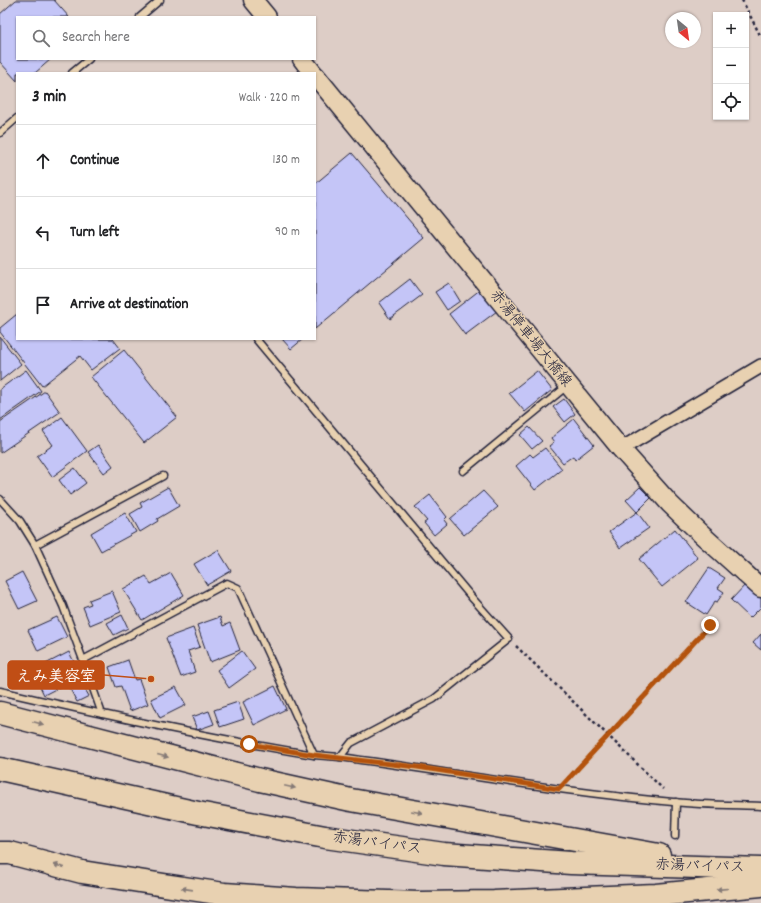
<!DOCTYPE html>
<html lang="en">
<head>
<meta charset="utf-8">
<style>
	body { margin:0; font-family:Dekko,"Klee One",sans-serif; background:#f2f2f2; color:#202124 }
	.controls { position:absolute; right:12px; top:12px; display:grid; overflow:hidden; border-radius:0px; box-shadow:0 1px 3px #0004 }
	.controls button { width:36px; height:36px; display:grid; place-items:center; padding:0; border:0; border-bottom:1px solid #e0e0e0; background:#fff; color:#202124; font:20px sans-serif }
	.compass { position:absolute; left:665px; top:12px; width:36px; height:36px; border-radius:50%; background:#fff; box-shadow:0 1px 3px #0004; rotate:151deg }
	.stop { position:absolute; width:12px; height:12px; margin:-9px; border:3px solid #b45309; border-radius:50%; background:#fff }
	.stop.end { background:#b45309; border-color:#fff; box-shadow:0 1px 4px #0008 }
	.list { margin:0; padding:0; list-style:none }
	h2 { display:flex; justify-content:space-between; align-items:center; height:52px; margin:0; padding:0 16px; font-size:17px }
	h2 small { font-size:13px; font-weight:400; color:#757577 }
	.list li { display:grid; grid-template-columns:26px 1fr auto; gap:12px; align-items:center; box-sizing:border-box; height:72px; padding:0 16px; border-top:1px solid #e0e0e0 }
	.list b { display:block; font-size:15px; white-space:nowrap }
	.list em { font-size:13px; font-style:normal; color:#757577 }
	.icon { flex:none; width:22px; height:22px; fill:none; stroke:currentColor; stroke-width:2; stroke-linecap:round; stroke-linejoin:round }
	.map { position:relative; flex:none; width:761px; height:903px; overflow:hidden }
	.search { position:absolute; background:#fff; box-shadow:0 1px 3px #0004; left:16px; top:16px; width:300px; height:44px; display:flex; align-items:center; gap:10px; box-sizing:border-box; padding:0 14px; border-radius:0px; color:#757577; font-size:15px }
	.panel { position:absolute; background:#fff; box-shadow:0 1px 3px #0004; left:16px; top:72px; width:300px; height:268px; border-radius:0px }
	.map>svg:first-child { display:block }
	.building { fill:#c4c5f7; stroke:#22223b }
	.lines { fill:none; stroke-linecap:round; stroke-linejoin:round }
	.service-casing { stroke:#22223b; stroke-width:9 }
	.minor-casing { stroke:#22223b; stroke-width:16 }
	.secondary-casing { stroke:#22223b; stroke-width:21 }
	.motorway-casing { stroke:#22223b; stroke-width:25 }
	.path { stroke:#22223b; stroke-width:2.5; stroke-dasharray:3 3; stroke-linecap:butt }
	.service { stroke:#e8d1b1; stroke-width:6 }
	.minor { stroke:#e8d1b1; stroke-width:13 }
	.secondary { stroke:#e8d1b1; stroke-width:18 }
	.motorway { stroke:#e8d1b1; stroke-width:22 }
	.oneway { fill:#857a76 }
	.route { stroke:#b45309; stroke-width:5 }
	.labels { text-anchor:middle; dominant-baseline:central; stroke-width:3; stroke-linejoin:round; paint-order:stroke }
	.street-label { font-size:15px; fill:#22223b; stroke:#e8d1b1 }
	.leader { fill:none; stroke:#c04e15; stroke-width:1.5 }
	.callout-dot { fill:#c04e15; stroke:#e8d1b1; stroke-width:1.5 }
	.callout { fill:#c04e15; stroke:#c04e15; stroke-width:1.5 }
	.callout-label { font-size:16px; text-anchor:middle; font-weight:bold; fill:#fff }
</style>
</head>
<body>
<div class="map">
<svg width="761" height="903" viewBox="0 0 761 903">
	<rect width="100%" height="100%" fill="#ddcdc6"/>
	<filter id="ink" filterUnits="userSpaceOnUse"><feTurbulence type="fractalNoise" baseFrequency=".025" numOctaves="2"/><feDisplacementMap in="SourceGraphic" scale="8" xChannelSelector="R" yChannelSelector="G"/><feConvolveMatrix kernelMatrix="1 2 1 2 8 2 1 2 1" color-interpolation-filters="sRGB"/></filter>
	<g filter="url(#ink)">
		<!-- building -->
		<g class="building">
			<path d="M16 0H54L69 17H17V59H51L35 73H17V81L0 62V14Z"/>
			<path d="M352 153 424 238 315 329V184Z"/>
			<path d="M410 279 422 295 390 319 379 303Z"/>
			<path d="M449 283 460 301 447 310 435 292Z"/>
			<path d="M481 289 497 311 465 335 449 314Z"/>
			<path d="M17 314V339H113L120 348 91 370 80 356 42 386 0 332V328Z"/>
			<path d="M0 337 21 364 0 381Z"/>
			<path d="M282 339H303L291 349Z"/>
			<path d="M124 350 177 417 144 443 91 377Z"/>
			<path d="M26 370 41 391 0 420V389Z"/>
			<path d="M537 371 552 390 525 412 509 393Z"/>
			<path d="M45 391 60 412 0 453V422Z"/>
			<path d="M564 399 575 414 565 422 553 407Z"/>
			<path d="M62 417 87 451 52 477 37 456 53 445 43 431Z"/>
			<path d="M574 419 594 445 575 460 573 456 563 463 549 446 554 442 551 438Z"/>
			<path d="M529 427 542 441 532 449 520 435Z"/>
			<path d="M98 445 113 466 104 473 88 452Z"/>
			<path d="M545 448 562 469 535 490 516 466 530 454 533 457Z"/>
			<path d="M75 468 86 483 70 495 59 480Z"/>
			<path d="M168 487 179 506 157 519 158 521 140 532 130 514 142 507 140 503Z"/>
			<path d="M640 487 651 498 637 512 626 500Z"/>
			<path d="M483 491 498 507 464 535 450 519Z"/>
			<path d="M430 495 447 517 444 520 447 524 434 535 424 523 427 521 415 507Z"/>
			<path d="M637 512 649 528 620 548 609 532Z"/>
			<path d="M125 513 136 532 101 551 91 533Z"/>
			<path d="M675 529 698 558 662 587 639 559Z"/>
			<path d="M218 550 231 571 207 585 194 564Z"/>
			<path d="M709 568 725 578 718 588 724 592 717 602 715 601 706 615 686 602Z"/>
			<path d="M22 572 37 601 19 609 5 581Z"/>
			<path d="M171 573 184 595 142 620 123 589 146 576 151 584Z"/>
			<path d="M746 584 761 598V607L750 618 731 600Z"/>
			<path d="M112 591 121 612 90 625 83 607 91 604 89 600Z"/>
			<path d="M122 615 128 628 114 635 107 623Z"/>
			<path d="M57 617 67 637 38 651 28 630Z"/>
			<path d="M220 617 223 626 230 623 240 650 210 662 197 625Z"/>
			<path d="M193 628 200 647 188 651 195 672 181 677 166 638Z"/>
			<path d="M761 634V650L753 643Z"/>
			<path d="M242 651 255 669 229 688 217 670Z"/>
			<path d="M69 652 81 676 44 695 38 682 32 685 26 674Z"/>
			<path d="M128 660 135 680 139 679 148 704 130 711 121 686 116 687 109 667Z"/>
			<path d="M80 681 89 696 77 702 69 687Z"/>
			<path d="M275 686 286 709 254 725 243 702Z"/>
			<path d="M176 687 186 705 160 718 151 699Z"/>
			<path d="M238 702 244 719 220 727 214 710Z"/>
			<path d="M209 711 214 724 197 730 192 717Z"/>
		</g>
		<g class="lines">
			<!-- service casing -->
			<g class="service-casing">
				<g id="service">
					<path d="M140 17 160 0"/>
					<path d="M72 73 89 59"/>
					<path d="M0 133 17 118"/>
					<path d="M463 471 567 386"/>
					<path d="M0 499 20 521 35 545 63 606 83 660 102 714"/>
					<path d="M35 545 163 476"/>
					<path d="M83 660 227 583 238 588 314 755 340 757 351 743 434 699 509 639 473 599 256 339"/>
					<path d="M0 691C104 715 209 738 314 755"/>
					<path d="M340 757C451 772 561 792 673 802 702 805 732 805 761 806"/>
					<path d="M675 836 676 802"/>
				</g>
			</g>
			<!-- minor casing -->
			<g class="minor-casing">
				<path id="minor" d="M621 449 761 366"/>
			</g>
			<!-- secondary casing -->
			<g class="secondary-casing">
				<g id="secondary">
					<path d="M253 0 267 17"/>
					<path d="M302 59 313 73"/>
					<path d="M315 75 621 449 670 504 701 534 761 588"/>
				</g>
			</g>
			<!-- motorway casing -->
			<g class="motorway-casing">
				<g id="motorway">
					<path d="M0 713 260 780 351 800 659 855"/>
					<path d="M0 769 198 813 325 837 444 854 571 863 761 869"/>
					<path d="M0 853H10L82 872 164 885 224 894 296 899 419 903 494 902 656 895 761 885"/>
				</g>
			</g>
			<!-- path -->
			<g class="path">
				<path d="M742 0 761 37"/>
				<path d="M516 646 663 789"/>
				<path d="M568 779 710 625"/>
			</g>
			<!-- service -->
			<use href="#service" class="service"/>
			<!-- minor -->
			<use href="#minor" class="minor"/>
			<!-- secondary -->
			<use href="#secondary" class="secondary"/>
			<!-- motorway -->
			<use href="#motorway" class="motorway"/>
		</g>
		<!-- one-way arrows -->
		<defs><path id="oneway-solid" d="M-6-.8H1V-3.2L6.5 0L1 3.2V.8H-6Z"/></defs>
		<g class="oneway">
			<use href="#oneway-solid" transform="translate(38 723) rotate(15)"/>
			<use href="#oneway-solid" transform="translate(163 756) rotate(14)"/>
			<use href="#oneway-solid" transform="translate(290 787) rotate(12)"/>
			<use href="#oneway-solid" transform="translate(417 812) rotate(10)"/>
			<use href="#oneway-solid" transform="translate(59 866) rotate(-165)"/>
			<use href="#oneway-solid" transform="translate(187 889) rotate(-172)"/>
			<use href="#oneway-solid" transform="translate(722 889) rotate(175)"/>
		</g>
	</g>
	<g class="lines" filter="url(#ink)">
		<!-- route -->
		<path class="route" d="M249 744 314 755 417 767 559 789 710 625"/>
	</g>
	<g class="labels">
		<!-- street labels -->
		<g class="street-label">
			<text transform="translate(530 339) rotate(51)">赤湯停車場大橋線</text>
			<text transform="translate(377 844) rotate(8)">赤湯バイパス</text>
			<text transform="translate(700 867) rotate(2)">赤湯バイパス</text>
		</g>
	</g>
	<!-- callouts -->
	<path class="leader" d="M151 679L104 675"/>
	<circle class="callout-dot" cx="151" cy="679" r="4"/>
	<rect class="callout" x="8" y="661" width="96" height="28" rx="4"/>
	<g class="callout-label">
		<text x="56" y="681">えみ美容室</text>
	</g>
</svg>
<div class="controls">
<button>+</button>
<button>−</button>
<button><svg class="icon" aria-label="locate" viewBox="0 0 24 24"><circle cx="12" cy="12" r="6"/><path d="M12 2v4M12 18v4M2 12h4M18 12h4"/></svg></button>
</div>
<svg class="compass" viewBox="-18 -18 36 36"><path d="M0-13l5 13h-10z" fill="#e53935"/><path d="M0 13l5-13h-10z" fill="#757577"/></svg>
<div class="stop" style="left:249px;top:744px"></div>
<div class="stop end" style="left:710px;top:625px"></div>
<div class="search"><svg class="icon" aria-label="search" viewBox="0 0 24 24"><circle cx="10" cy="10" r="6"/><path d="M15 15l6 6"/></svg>Search here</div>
<section class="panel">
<h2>3 min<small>Walk · 220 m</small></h2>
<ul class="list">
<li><svg class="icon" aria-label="ahead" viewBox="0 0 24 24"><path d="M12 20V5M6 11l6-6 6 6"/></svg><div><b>Continue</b></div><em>130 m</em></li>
<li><svg class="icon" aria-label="left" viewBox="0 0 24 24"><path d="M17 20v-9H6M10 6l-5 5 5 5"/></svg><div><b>Turn left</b></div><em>90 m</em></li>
<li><svg class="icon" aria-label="arrive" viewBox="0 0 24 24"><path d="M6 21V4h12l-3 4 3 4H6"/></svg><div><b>Arrive at destination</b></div></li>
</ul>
</section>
</div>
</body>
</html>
